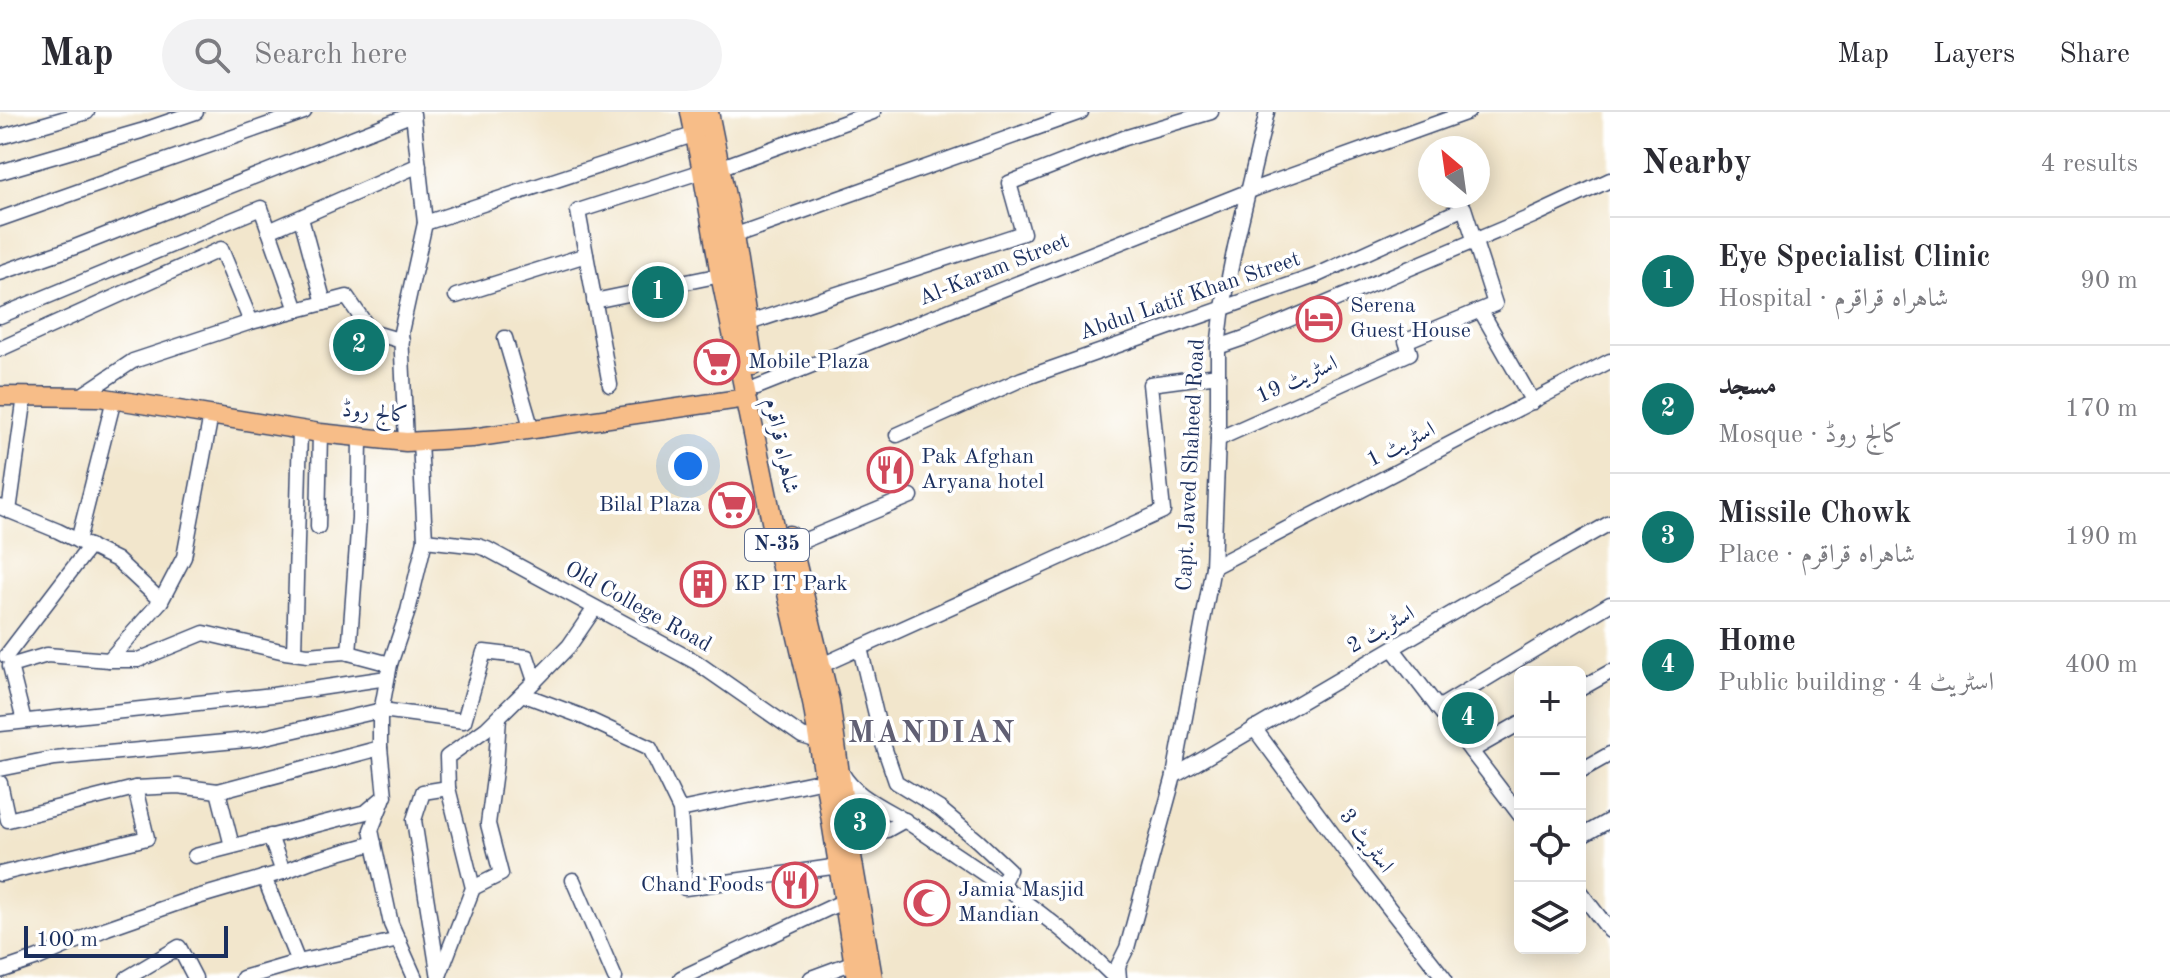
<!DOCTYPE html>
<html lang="en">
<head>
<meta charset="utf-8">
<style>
	body { margin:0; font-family:"Old Standard TT",Amiri,serif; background:#f2f2f3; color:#2b2b33 }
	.controls { position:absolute; right:24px; bottom:24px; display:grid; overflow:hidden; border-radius:12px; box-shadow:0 4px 20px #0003 }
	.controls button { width:72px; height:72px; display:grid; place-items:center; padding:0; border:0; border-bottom:2px solid #e1e1e2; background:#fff; color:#2b2b33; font:40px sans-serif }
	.compass { position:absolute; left:1418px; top:24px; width:72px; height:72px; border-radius:50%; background:#fff; box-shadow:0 4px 20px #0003; rotate:331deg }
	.scale { position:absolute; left:24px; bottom:20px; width:204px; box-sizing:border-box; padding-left:8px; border:4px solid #1b2f5e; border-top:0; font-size:22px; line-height:28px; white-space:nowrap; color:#1b2f5e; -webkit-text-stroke:6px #fff; paint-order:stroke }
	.you { position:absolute; left:688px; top:354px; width:28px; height:28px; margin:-20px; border:6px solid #fff; border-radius:50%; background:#1a73e8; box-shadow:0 0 0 12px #1a73e833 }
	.badge { display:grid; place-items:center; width:52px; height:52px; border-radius:50%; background:#0f766e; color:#fff; font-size:26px; font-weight:700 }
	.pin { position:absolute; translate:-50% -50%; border:4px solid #fff; box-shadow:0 2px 8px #0006 }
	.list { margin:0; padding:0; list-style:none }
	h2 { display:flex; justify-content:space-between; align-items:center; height:104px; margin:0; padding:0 32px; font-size:34px }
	h2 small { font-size:26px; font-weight:400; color:#7c7c81 }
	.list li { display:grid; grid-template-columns:52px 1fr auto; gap:24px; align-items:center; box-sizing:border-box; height:128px; padding:0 32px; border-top:2px solid #e1e1e2 }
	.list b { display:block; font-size:30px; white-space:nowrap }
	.list p { margin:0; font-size:26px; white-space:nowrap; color:#7c7c81 }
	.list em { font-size:26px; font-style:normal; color:#7c7c81 }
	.icon { flex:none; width:44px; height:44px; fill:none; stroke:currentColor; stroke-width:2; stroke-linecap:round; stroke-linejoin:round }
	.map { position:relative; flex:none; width:1610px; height:866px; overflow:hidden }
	header { display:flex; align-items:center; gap:48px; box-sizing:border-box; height:112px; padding:0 40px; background:#fff; border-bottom:2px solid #e1e1e2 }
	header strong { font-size:38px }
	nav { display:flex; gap:44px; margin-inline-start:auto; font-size:28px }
	.search { width:560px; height:72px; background:#f2f2f3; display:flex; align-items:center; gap:20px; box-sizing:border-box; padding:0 28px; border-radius:44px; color:#7c7c81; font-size:30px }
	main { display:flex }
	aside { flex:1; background:#fff }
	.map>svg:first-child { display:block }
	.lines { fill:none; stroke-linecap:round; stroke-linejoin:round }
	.minor-casing { stroke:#3b4a6e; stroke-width:17 }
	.major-casing { stroke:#3b4a6e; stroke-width:21 }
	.highway-casing { stroke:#3b4a6e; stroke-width:23 }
	.minor { stroke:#fff; stroke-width:14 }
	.major { stroke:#f7bd88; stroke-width:18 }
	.highway { stroke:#f7bd88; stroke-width:20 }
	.labels { text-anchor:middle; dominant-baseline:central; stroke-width:7; stroke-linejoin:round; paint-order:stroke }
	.shield { fill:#fff; stroke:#5f6d8e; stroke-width:2 }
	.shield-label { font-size:20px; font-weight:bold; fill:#1b2f5e }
	.street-label { font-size:22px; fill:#1b2f5e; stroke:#fff }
	.poi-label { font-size:22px; fill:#1b2f5e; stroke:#fff; text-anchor:start }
	.district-label { font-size:30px; font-weight:bold; letter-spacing:2px; fill:#605f73; stroke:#fff }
</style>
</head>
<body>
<header>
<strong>Map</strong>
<div class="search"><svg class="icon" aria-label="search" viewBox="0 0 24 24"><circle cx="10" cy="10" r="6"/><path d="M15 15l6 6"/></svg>Search here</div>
<nav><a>Map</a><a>Layers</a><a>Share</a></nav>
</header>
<main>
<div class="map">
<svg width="1610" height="866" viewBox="0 0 1610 866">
	<rect width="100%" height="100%" fill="#fff"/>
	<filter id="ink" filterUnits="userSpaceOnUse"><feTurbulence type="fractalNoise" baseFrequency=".0125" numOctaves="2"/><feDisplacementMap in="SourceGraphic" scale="16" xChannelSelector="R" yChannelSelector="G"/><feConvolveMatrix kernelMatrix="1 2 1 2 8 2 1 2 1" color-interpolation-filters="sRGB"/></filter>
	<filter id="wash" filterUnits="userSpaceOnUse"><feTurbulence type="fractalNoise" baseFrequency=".006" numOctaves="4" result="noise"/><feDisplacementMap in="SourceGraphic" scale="32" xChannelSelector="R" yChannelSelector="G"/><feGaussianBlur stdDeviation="1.8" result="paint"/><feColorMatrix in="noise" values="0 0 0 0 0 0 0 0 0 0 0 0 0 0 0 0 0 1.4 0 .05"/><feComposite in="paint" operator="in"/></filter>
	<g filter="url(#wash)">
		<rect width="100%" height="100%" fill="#f2e6cc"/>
	</g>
	<g filter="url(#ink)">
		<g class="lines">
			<!-- minor casing -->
			<g class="minor-casing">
				<g id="minor">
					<path d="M0 25 87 0"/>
					<path d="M719 56 873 0"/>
					<path d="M0 60 141 19 196 0"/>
					<path d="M301 106 324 191"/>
					<path d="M0 107 304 0"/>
					<path d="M425 111 696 22"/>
					<path d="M269 119 419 53"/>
					<path d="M733 124 1081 0"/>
					<path d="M0 161 75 135 413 2 425 111 401 220 406 330"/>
					<path d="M456 184 586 143"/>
					<path d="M594 189 721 163"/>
					<path d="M1481 199 1533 290"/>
					<path d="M0 204 261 96 297 198"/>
					<path d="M746 212 1023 121 1009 71 1124 26 1211 0"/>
					<path d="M505 226 532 318"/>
					<path d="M1218 235 1247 225 1533 104 1610 68"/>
					<path d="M0 237 221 137 251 210"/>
					<path d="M610 273 578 99 703 59"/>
					<path d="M757 275 1257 76 1468 0"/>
					<path d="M79 285 133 249 251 210 347 185 371 220 402 229"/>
					<path d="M897 323 1022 267 1315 164 1464 96 1495 192 1406 229 1410 241 1218 327"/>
					<path d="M0 395 58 419 117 448 161 489 109 548 47 543 10 554 24 609"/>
					<path d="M9 399 25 284"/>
					<path d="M318 415 320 321"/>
					<path d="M425 428 478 434 487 437 696 550 802 624 818 629"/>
					<path d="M78 429 114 287"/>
					<path d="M791 434 911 384"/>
					<path d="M1213 455 1610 249"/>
					<path d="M161 489 184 445 211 303"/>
					<path d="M860 536 883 632 896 670 940 697 978 729 1009 758 1001 774"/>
					<path d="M1393 537 1520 703"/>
					<path d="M294 541 300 318"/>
					<path d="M349 541 359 406 360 325"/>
					<path d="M6 544 90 434"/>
					<path d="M109 548H138L204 521 285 540 308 543 345 540 390 552"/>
					<path d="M822 553 1163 399 1150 272 1218 263"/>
					<path d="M1580 577 1610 560"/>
					<path d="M522 582 581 604 650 636 680 698 685 776 839 754"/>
					<path d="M1438 596 1610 492"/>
					<path d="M0 612 273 583 387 566"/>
					<path d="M1254 616 1360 759 1444 866"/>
					<path d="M1471 639 1520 611"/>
					<path d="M0 657 55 646 257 627 382 598 464 609 484 540 527 545 535 569"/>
					<path d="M1580 659 1610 642"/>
					<path d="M842 661C855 686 892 699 915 715 983 762 1057 806 1115 866"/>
					<path d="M1174 664 1490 479 1610 411"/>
					<path d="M0 671 8 708 135 676 178 674 218 679 380 636"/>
					<path d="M218 679 232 734"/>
					<path d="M383 688 371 718 391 812 415 866"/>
					<path d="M680 698 824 668"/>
					<path d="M270 724 283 760"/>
					<path d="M1580 725 1610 708"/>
					<path d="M848 727 887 718 905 708"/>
					<path d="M195 744 366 700 385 684 380 636V606L390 552 408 499 425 428 420 329"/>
					<path d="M0 762 147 726 135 676"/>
					<path d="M264 765 298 850"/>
					<path d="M573 768 615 866"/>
					<path d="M473 776 501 762 488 712 496 651 499 605"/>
					<path d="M1580 780 1610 819"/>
					<path d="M0 859 38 846 107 816 184 789 283 760 311 749 374 731"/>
					<path d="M439 864 473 776 448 676"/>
					<path d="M127 866 179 835 195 866"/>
					<path d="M243 866 298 850 399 828"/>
					<path d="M439 866 414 708 423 680 448 676 447 645 486 617 535 569 569 534 595 496"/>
					<path d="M681 866 844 789"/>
					<path d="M811 866 854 850"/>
					<path d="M1119 866 1118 854 1127 836 1174 664 1213 455 1218 327V235L1223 195 1235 135 1267 0"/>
				</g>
			</g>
			<!-- major casing -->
			<g class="major-casing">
				<path id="major" d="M0 284 99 285 320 321 406 330 472 326 746 286"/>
			</g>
			<!-- highway casing -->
			<g class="highway-casing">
				<g id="highway">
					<path d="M691 0 703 59 721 163 778 438 813 590 857 866"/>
					<path d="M708 0 733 124 753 252"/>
					<path d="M789 424 829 589 848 727 872 866"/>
				</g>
			</g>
			<!-- minor -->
			<use href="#minor" class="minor"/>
			<!-- major -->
			<use href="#major" class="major"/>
			<!-- highway -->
			<use href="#highway" class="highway"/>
		</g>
	</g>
	<!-- icons -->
	<defs>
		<g id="hotel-ring" transform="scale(2.3)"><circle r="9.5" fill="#fff" stroke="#d1495b" stroke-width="1.5"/><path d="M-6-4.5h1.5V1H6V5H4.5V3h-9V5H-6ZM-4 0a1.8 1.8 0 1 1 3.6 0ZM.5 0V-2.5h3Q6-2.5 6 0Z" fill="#d1495b"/></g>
		<g id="supermarket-ring" transform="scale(2.3)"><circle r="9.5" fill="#fff" stroke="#d1495b" stroke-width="1.5"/><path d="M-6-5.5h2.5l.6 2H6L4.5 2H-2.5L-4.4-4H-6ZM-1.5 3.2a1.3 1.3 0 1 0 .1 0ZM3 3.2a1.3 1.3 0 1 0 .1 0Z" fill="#d1495b"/></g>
		<g id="restaurant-ring" transform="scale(2.3)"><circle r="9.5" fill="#fff" stroke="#d1495b" stroke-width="1.5"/><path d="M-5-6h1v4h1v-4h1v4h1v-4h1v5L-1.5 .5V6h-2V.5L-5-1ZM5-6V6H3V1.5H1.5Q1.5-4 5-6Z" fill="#d1495b"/></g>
		<g id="building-ring" transform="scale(2.3)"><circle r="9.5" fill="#fff" stroke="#d1495b" stroke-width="1.5"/><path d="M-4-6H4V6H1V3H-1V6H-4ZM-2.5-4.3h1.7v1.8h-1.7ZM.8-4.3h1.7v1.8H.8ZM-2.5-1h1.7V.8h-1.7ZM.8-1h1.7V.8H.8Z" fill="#d1495b"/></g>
		<g id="mosque-ring" transform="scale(2.3)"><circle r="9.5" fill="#fff" stroke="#d1495b" stroke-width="1.5"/><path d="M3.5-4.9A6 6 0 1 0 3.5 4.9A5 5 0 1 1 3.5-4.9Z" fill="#d1495b"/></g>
	</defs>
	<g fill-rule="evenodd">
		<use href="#hotel-ring" x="1319" y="207"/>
		<use href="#supermarket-ring" x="717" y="250"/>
		<use href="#restaurant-ring" x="890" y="358"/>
		<use href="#supermarket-ring" x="732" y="393"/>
		<use href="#building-ring" x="703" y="472"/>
		<use href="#restaurant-ring" x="795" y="773"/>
		<use href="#mosque-ring" x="927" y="791"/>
	</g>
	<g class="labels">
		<!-- shield labels -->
		<rect class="shield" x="745" y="417" width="64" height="32" rx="6"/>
		<g class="shield-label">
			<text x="777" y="433">N-35</text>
		</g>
		<!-- street labels -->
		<g class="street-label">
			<text transform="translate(994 158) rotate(-22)">Al-Karam Street</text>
			<text transform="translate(1190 184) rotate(-19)">Abdul Latif Khan Street</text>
			<text transform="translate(1297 268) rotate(-24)">اسٹریٹ 19</text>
			<text transform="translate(375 301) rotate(5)">کالج روڈ</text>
			<text transform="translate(1401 333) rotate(-27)">اسٹریٹ 1</text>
			<text transform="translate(781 334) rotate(78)">شاہراہ قراقرم</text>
			<text transform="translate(1191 353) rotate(-87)">Capt. Javed Shaheed Road</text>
			<text transform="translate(638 495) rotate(29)">Old College Road</text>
			<text transform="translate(1381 518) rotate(-30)">اسٹریٹ 2</text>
			<text transform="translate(1366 729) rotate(53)">اسٹریٹ 3</text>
		</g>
		<!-- poi labels -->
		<g class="poi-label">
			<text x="1350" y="194">Serena<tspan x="1350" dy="25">Guest House</tspan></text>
			<text x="748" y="250">Mobile Plaza</text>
			<text x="921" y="345">Pak Afghan<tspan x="921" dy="25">Aryana hotel</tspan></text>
			<text x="701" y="393" text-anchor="end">Bilal Plaza</text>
			<text x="734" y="472">KP IT Park</text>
			<text x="764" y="773" text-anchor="end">Chand Foods</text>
			<text x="958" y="778">Jamia Masjid<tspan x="958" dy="25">Mandian</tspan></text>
		</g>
		<!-- district labels -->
		<g class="district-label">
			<text x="932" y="622">MANDIAN</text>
		</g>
	</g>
</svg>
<div class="controls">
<button>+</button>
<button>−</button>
<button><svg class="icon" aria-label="locate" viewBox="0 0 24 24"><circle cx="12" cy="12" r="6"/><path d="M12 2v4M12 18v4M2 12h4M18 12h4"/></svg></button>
<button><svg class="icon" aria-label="layers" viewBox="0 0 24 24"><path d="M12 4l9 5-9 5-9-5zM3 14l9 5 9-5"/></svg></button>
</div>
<svg class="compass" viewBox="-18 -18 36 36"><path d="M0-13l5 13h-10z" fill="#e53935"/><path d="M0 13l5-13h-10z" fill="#7c7c81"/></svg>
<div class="scale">100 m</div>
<div class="you"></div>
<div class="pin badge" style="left:658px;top:180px">1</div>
<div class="pin badge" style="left:359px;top:233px">2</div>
<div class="pin badge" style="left:860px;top:712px">3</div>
<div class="pin badge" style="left:1468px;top:606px">4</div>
</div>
<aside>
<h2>Nearby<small>4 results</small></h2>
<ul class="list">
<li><span class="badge">1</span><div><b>Eye Specialist Clinic</b><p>Hospital · شاہراہ قراقرم</p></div><em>90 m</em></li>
<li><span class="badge">2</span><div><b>مسجد</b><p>Mosque · کالج روڈ</p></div><em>170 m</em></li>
<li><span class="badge">3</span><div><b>Missile Chowk</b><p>Place · شاہراہ قراقرم</p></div><em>190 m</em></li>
<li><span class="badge">4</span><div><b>Home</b><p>Public building · اسٹریٹ 4</p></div><em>400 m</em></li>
</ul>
</aside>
</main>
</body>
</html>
